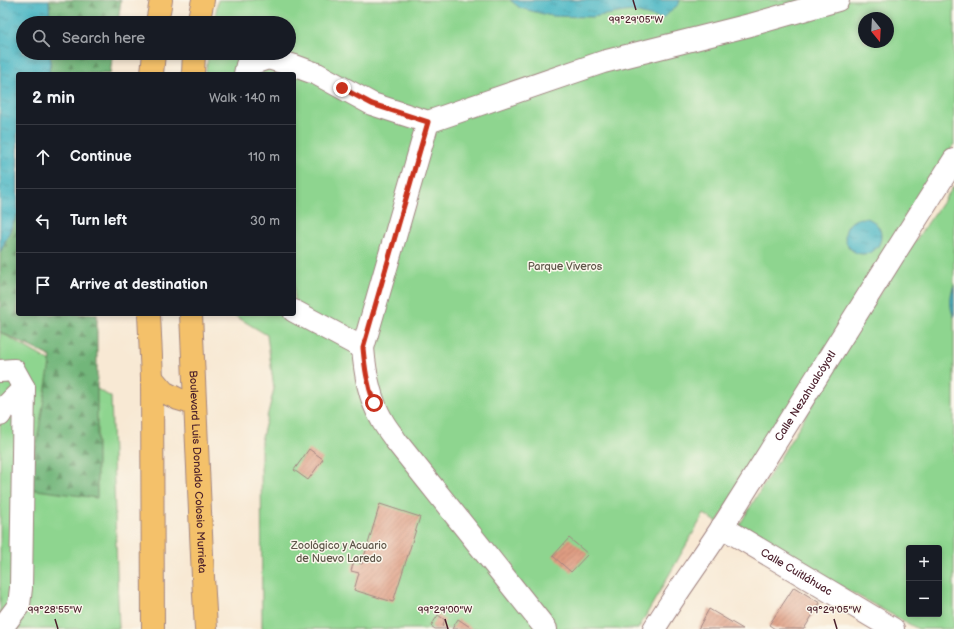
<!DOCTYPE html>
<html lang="en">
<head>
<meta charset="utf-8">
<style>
	body { margin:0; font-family:"Balsamiq Sans",sans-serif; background:#242831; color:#f1f3f6 }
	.controls { position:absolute; right:12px; bottom:12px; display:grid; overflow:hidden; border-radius:4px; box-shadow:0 2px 6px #0003 }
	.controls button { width:36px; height:36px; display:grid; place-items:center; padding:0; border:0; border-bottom:1px solid #363941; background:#171b24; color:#f1f3f6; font:20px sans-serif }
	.compass { position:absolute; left:858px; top:12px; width:36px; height:36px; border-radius:50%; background:#171b24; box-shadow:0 2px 6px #0003; rotate:162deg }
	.stop { position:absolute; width:12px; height:12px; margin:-9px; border:3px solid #c8321e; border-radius:50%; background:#fff }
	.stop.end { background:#c8321e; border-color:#fff; box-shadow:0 1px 4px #0008 }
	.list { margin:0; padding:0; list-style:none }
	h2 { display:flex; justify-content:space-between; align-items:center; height:52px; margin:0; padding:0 16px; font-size:17px }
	h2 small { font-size:13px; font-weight:400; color:#9ea1a6 }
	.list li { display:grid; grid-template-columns:26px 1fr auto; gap:12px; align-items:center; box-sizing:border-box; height:64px; padding:0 16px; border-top:1px solid #363941 }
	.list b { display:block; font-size:15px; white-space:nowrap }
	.list em { font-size:13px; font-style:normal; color:#9ea1a6 }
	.icon { flex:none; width:22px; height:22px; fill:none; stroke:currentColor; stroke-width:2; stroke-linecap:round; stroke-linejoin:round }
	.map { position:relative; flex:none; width:954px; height:629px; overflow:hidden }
	.search { position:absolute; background:#171b24; box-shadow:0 2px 6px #0003; left:16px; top:16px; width:280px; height:44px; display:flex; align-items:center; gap:10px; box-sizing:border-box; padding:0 14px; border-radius:22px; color:#9ea1a6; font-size:15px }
	.panel { position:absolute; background:#171b24; box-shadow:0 2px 6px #0003; left:16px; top:72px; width:280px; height:244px; border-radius:4px }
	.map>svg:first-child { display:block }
	.green { fill:#8ed58f; stroke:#6c7a5d; fill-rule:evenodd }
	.forest { fill:url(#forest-firs); stroke:#5e6a52 }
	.water { fill:url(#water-ripples); stroke:#486a77 }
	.building { fill:url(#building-hatch) }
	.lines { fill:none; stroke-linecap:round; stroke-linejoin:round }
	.minor-casing { stroke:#a18480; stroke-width:24 }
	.highway-casing { stroke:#a18480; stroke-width:24 }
	.minor { stroke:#fff; stroke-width:22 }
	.highway { stroke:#f4c16a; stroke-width:22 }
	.route { stroke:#c8321e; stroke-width:5 }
	.ticks { fill:none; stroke:#4a1f2b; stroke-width:1.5 }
	.labels { text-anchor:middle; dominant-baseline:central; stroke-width:3; stroke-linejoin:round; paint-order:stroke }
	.park-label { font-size:11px; fill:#5e5649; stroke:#fbf7ec }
	.street-label { font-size:11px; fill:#4a1f2b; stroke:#fbf7ec }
	.ticks-label { font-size:10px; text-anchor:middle; fill:#4a1f2b; stroke:#fbf7ec; stroke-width:3; stroke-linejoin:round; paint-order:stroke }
</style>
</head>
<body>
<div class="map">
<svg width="954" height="629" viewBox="0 0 954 629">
	<defs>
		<pattern id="forest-firs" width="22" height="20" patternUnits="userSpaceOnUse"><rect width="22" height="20" fill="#72b67a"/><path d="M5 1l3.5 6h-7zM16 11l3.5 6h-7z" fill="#609364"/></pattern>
		<pattern id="water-ripples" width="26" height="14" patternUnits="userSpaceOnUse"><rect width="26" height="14" fill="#47b5c3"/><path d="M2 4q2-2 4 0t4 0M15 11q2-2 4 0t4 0" fill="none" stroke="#3d939f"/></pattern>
		<pattern id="building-hatch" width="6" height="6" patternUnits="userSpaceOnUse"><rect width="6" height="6" fill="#de9c82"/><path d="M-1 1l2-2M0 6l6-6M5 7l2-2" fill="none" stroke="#b67f6b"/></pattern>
	</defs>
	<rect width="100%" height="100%" fill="#fbf7ec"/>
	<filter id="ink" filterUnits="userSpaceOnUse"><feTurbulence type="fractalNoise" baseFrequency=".025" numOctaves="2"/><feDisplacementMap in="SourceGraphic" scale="8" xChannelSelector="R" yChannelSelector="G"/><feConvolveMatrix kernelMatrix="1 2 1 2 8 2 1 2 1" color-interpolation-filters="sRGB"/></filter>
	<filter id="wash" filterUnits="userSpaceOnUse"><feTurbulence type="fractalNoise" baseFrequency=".012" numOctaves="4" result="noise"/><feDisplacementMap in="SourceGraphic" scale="16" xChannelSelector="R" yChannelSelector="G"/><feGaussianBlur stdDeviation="0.9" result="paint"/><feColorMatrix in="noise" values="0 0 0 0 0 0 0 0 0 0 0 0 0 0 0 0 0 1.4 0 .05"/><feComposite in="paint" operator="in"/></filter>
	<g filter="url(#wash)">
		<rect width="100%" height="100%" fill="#f8e9d4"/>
		<!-- green -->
		<g class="green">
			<path d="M218 0H954V144L879 271 717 522 704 514 638 629H262L261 441 274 389 267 335 232 314H294V74H205L209 53H289V23H214ZM864 18H888V42H864Z"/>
			<path d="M954 186V629H918L737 529 889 278ZM909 548H939V614H909Z"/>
			<path d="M0 332 111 397 119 629H0Z"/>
		</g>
		<!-- forest -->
		<g class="forest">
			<path d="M49 0H121L118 23H50Z"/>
			<path d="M51 53H113L110 74H49Z"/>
			<path d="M18 213V314H97V498L29 489 51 357 0 332V253Z"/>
		</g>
		<!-- water -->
		<g class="water">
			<path d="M0 0H49L50 23H23V53H51L49 74H18V213L0 253Z"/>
			<path d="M510 0H680L679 4 662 19 631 11 592 17 551 16 520 8Z"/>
			<circle cx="863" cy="236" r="18"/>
			<path d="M954 285V317C949 308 950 294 954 285Z"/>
		</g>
		<g id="blocks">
			<!-- building -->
			<g class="building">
				<path d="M309 449 323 459 308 480 294 470Z"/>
				<path d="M380 504 420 517 393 602 354 590 359 573 351 571 354 561 362 564Z"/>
				<path d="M569 538 588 554 571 572 553 556Z"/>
				<path d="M794 587 820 603 804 629H775L769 625Z"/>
				<path d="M709 609 743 629H698Z"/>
				<path d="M438 615 445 620 442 626 448 629H435L431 626Z"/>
				<path d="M458 619 473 629H452Z"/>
			</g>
		</g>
	</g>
	<g filter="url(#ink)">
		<use href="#blocks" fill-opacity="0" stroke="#a18480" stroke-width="1"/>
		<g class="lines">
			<!-- minor casing -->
			<g class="minor-casing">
				<g id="minor">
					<path d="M245 74 247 65 268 58 295 66 317 74 372 104 428 122 603 62 750 25 838 0"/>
					<path d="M428 122 363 348C365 373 369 398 382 420 386 428 392 434 396 441L546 629"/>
					<path d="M294 311 363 348"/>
					<path d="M0 371 14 370 24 388 21 588 19 605 4 625"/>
					<path d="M0 415 4 408 24 388"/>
					<path id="s1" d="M722 527 893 629"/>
					<path id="s2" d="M654 629C677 591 704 556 728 518 803 399 878 279 954 160"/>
				</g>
			</g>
			<!-- highway casing -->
			<g class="highway-casing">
				<g id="highway">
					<path d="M157 23 161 0"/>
					<path d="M198 23 203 0"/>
					<path d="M152 74 154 53"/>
					<path d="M193 74 194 53"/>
					<path d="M149 314 152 378 153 629"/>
					<path id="s3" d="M191 314 203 577 206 629"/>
					<path d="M152 378 164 392 178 399 195 404"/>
				</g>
			</g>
			<!-- minor -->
			<use href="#minor" class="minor"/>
			<!-- highway -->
			<use href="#highway" class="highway"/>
		</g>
	</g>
	<g class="lines" filter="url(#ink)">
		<!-- route -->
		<path class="route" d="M342 88 372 104 428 122 363 348C365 369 367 383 374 403"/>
	</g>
	<!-- ticks -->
	<path class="ticks" d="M633 0 636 10M55 619 58 629M445 619 448 629M834 619 837 629"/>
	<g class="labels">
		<!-- park labels -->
		<g class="park-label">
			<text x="565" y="266">Parque Viveros</text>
			<text x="339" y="545">Zoológico y Acuario<tspan x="339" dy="13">de Nuevo Laredo</tspan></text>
		</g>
		<!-- street labels -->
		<g class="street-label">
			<text stroke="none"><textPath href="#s2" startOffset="278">Calle Nezahualcóyotl</textPath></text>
			<text stroke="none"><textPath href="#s3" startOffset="158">Boulevard Luis Donaldo Colosio Murrieta</textPath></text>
			<text stroke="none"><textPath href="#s1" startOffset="87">Calle Cuitláhuac</textPath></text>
		</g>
	</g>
	<g class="ticks-label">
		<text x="636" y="23">99°29'05"W</text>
		<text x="55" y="613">99°28'55"W</text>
		<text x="445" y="613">99°29'00"W</text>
		<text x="834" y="613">99°29'05"W</text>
	</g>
</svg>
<div class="controls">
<button>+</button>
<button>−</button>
</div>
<svg class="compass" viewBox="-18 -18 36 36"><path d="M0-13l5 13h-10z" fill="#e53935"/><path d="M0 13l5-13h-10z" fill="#9ea1a6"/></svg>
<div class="stop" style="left:374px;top:403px"></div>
<div class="stop end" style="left:342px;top:88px"></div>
<div class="search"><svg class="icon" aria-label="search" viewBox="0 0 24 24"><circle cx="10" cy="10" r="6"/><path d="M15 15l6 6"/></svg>Search here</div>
<section class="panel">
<h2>2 min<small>Walk · 140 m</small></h2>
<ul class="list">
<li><svg class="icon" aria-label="ahead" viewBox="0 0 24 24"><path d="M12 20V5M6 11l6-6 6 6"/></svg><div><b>Continue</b></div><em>110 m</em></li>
<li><svg class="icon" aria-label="left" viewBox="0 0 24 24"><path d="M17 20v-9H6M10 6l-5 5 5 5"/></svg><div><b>Turn left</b></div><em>30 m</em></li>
<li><svg class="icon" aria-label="arrive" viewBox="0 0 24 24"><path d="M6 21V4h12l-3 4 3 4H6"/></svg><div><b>Arrive at destination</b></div></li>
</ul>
</section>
</div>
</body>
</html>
